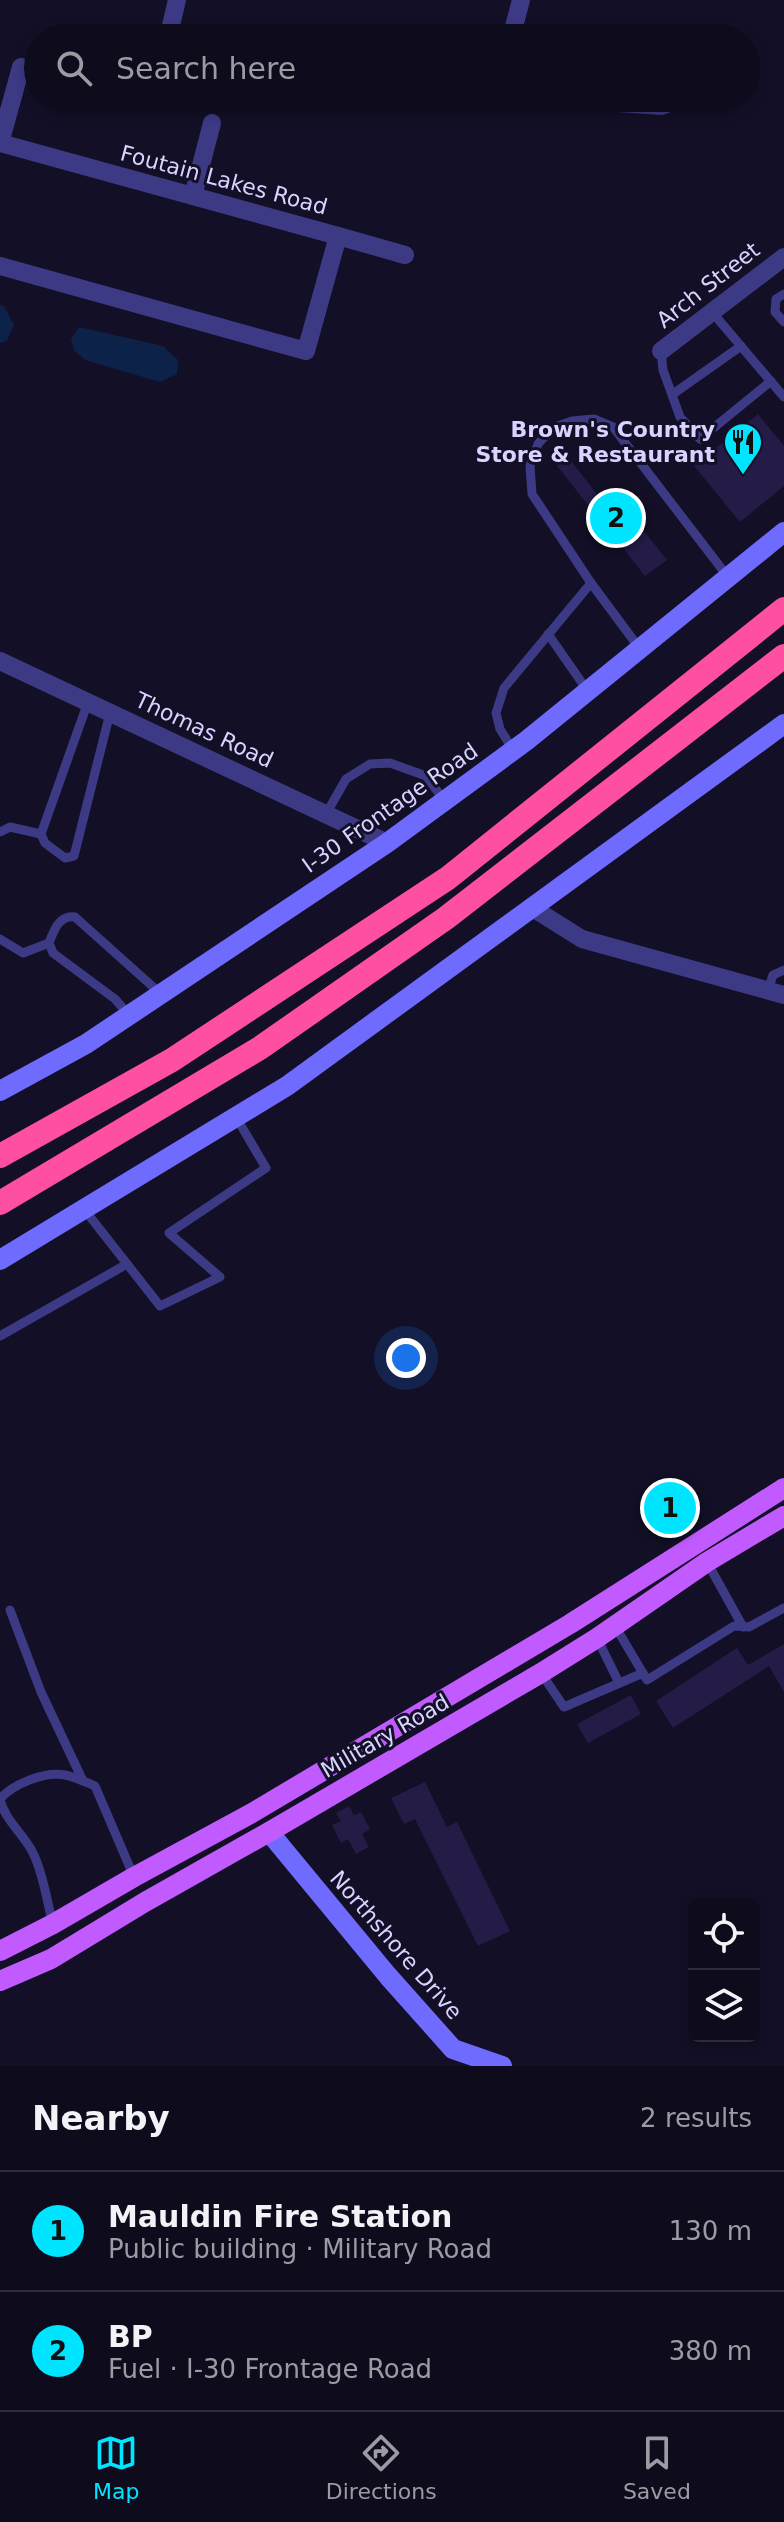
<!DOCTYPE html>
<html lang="en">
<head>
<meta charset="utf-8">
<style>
	body { margin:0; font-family:"DejaVu Sans",sans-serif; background:#1c1929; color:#f1f3f6 }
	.controls { position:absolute; right:24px; bottom:24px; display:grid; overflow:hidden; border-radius:12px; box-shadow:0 4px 12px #0003 }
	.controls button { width:72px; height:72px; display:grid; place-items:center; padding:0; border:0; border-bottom:2px solid #2e2b3b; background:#0e0b1c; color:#f1f3f6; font:40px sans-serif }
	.you { position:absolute; left:406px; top:1358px; width:28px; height:28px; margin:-20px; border:6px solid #fff; border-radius:50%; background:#1a73e8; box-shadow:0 0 0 12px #1a73e833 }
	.badge { display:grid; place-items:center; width:52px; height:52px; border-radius:50%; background:#00e5ff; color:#111; font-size:26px; font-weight:700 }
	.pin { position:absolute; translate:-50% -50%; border:4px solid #fff; box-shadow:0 2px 8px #0006 }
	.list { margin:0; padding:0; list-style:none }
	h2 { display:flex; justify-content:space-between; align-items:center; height:104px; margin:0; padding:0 32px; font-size:34px }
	h2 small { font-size:26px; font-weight:400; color:#9b9ba3 }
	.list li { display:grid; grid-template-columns:52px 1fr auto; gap:24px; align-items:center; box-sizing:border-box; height:120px; padding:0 32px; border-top:2px solid #2e2b3b }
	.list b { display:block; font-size:30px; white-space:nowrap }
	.list p { margin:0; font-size:26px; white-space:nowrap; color:#9b9ba3 }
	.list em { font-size:26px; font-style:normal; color:#9b9ba3 }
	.icon { flex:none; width:44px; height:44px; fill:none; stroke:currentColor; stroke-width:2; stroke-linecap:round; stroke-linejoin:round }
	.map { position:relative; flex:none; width:784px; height:2066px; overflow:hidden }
	.search { position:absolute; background:#0e0b1c; box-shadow:0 4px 12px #0003; left:24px; right:24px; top:24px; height:88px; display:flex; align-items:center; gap:20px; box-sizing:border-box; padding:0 28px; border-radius:44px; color:#9b9ba3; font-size:30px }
	.sheet { height:344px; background:#0e0b1c }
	nav { display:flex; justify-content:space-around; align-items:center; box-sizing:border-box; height:112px; border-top:2px solid #2e2b3b; background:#0e0b1c; font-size:22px; color:#9b9ba3 }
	nav a { display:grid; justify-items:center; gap:4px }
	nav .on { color:#00e5ff }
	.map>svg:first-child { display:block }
	.water { fill:#0c2248 }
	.building { fill:#241b47 }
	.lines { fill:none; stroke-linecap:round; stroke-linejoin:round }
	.lane { stroke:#3d3a85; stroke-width:9 }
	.street { stroke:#3d3a85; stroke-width:18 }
	.secondary { stroke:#6f6bff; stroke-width:20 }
	.primary { stroke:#c25bff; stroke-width:20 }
	.highway { stroke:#ff4fa3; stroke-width:24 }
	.labels { text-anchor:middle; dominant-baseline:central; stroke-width:6; stroke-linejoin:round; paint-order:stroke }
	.street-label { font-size:22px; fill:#d9d4ff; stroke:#130f26 }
	.poi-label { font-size:22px; font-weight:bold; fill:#d9d4ff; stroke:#130f26; text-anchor:end }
</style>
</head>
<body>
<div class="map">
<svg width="784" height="2066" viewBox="0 0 784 2066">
	<rect width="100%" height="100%" fill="#130f26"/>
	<!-- water -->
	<g class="water">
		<path d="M0 305 4 306 14 325 7 341 0 343Z"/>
		<path d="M79 327 163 346 178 360 177 374 160 382 85 360 74 350 71 339Z"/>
	</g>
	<!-- building -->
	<g class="building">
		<path d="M758 414 784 446V486L740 522 694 466Z"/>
		<path d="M562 449 606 506 627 490 645 514 636 521 667 560 645 576 615 538 605 545 586 521 595 514 551 458Z"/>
		<path d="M784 1644V1692L769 1666 673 1728 656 1701 737 1648 748 1665Z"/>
		<path d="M631 1695 641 1714 588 1743 577 1724Z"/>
		<path d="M425 1782 447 1827 457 1822 510 1931 478 1946 415 1819 404 1824 391 1798Z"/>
		<path d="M349 1806 354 1815 361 1812 370 1829 362 1834 369 1847 356 1854 348 1839 341 1843 332 1825 341 1821 336 1813Z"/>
	</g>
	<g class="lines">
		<!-- lane -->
		<g class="lane">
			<path d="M784 294 776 299 775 312 784 322"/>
			<path d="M712 312 784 397"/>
			<path d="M661 351 663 370 680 417 700 439 771 381"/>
			<path d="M673 394 741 346"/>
			<path d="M548 634 587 690"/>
			<path d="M640 649 591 583 532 494 530 466 538 444 552 428 572 421 594 419 613 427 728 577"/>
			<path d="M88 702 41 834 45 843 65 858 74 856 110 713"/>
			<path d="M513 750 500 729 496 713 504 688 591 583"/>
			<path d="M326 814 346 779 370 764 390 763 426 776 444 800"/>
			<path d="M0 832 10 827 41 834"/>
			<path d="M0 939 23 953 49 943"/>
			<path d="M768 990 773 975 784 970"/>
			<path d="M129 1015 115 999 53 953 49 943C54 930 59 915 75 917L161 994"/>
			<path d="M84 1209 160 1306 220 1277 169 1233 266 1168 236 1117"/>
			<path d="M0 1336 127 1264"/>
			<path d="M707 1562 743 1627"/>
			<path d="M10 1610 41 1692 83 1781"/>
			<path d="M615 1626 647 1680 734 1626 749 1627 784 1608"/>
			<path d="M597 1638 619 1683"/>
			<path d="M541 1673 564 1707 643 1673"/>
			<path d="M0 1799C13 1784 45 1771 65 1775 75 1777 86 1782 95 1786L134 1877"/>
			<path d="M0 1800C6 1822 25 1835 34 1855 44 1877 47 1902 53 1924"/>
		</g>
		<!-- street -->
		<g class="street">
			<path d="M168 38 177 0"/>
			<path d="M511 38 521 0"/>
			<path d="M546 98 662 106 682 98"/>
			<path d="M0 143 338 236 306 351 0 266"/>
			<path d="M0 143 21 67"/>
			<path d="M193 196 212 123"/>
			<path d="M338 236 405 255"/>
			<path d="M661 351 784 257"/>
			<path d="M0 661 387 843"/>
			<path d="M531 907 582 939 784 995"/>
		</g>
		<!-- secondary -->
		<g class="secondary">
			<path d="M0 1091 86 1044 387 843 526 741 784 532"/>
			<path d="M0 1260 287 1086 784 724"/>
			<path d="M269 1832 388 1976 453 2049 502 2066"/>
		</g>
		<!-- primary -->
		<g class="primary">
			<path d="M0 1951 53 1924 134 1877 252 1813 570 1624 784 1488"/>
			<path d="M0 1981 51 1959 145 1902 269 1832 541 1673 597 1638 707 1562 784 1516"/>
		</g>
		<!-- highway -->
		<g class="highway">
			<path d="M0 1156 172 1060 448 878 784 609"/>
			<path d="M0 1203 260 1048 446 918 784 656"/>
		</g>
	</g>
	<!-- icons -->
	<defs>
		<g id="restaurant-pin" transform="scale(2)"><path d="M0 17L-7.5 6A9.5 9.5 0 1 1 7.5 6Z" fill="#00e5ff" stroke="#130f26"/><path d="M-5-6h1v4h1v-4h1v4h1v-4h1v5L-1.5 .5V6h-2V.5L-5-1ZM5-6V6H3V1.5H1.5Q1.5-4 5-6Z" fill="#111"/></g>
	</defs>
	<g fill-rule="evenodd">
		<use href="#restaurant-pin" x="743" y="442"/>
	</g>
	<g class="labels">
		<!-- street labels -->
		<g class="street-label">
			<text transform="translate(224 180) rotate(15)">Foutain Lakes Road</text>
			<text transform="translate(708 285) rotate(-38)">Arch Street</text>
			<text transform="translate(204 730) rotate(25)">Thomas Road</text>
			<text transform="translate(390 808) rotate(-35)">I-30 Frontage Road</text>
			<text transform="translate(385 1736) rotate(-30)">Military Road</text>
			<text transform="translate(396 1945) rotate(49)">Northshore Drive</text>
		</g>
		<!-- poi labels -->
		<g class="poi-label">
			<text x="715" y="429">Brown's Country<tspan x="715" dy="25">Store &amp; Restaurant</tspan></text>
		</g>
	</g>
</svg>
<div class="controls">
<button><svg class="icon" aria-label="locate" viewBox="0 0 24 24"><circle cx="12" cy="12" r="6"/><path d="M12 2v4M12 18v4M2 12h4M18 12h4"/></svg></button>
<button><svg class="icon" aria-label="layers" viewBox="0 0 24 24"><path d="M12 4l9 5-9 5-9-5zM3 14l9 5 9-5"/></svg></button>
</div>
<div class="you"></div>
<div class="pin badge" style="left:670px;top:1508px">1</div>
<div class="pin badge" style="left:616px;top:518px">2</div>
<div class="search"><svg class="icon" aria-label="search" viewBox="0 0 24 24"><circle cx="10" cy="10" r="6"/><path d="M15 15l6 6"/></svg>Search here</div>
</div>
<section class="sheet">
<h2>Nearby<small>2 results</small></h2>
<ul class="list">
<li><span class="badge">1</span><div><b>Mauldin Fire Station</b><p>Public building · Military Road</p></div><em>130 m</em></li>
<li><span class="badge">2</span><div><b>BP</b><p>Fuel · I-30 Frontage Road</p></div><em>380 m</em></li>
</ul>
</section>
<nav>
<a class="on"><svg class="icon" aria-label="map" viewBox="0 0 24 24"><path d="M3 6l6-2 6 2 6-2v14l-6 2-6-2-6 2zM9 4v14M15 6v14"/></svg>Map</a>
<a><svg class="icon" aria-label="directions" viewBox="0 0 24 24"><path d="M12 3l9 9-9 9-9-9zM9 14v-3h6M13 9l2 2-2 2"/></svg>Directions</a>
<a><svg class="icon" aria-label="saved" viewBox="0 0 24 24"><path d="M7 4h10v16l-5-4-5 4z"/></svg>Saved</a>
</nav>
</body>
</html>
